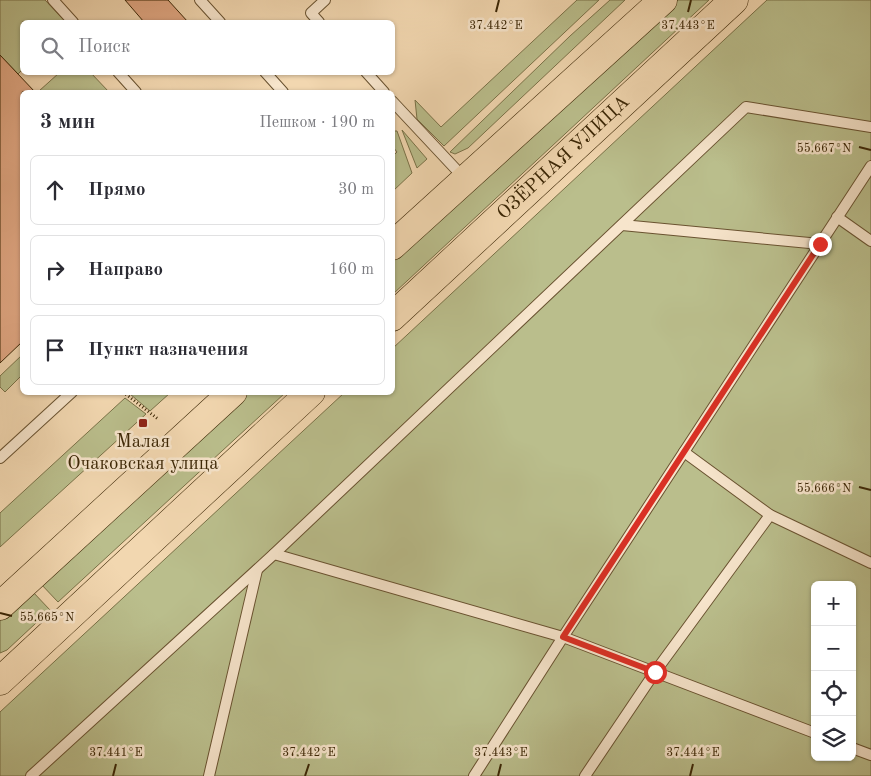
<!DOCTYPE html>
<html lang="ru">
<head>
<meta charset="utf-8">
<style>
	body { margin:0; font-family:"Old Standard TT",serif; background:#f2f2f3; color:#2b2b33 }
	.controls { position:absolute; right:15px; bottom:15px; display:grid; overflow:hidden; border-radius:8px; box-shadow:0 1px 4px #0004 }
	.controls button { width:45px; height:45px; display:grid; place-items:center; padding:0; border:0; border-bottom:1px solid #e1e1e2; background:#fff; color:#2b2b33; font:25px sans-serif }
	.stop { position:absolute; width:15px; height:15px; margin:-11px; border:4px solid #d93025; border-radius:50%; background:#fff }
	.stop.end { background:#d93025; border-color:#fff; box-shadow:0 1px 5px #0008 }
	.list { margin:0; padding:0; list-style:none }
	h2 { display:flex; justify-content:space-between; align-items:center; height:65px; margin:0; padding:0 20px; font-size:21px }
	h2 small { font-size:16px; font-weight:400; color:#7c7c81 }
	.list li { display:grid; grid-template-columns:32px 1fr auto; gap:15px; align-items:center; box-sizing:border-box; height:70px; margin:0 10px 10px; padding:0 10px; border:1px solid #e1e1e2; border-radius:8px }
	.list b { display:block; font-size:19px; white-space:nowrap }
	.list em { font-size:16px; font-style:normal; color:#7c7c81 }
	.icon { flex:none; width:28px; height:28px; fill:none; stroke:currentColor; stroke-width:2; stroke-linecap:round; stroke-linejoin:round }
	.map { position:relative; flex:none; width:871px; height:776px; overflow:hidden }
	.search { position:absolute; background:#fff; box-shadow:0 1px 4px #0004; left:20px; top:20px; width:375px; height:55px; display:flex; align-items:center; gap:12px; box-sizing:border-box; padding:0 18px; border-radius:8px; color:#7c7c81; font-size:19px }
	.panel { position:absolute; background:#fff; box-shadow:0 1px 4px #0004; left:20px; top:90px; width:375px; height:305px; border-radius:8px }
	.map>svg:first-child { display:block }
	.green { fill:#babe8c; stroke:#7a7248; fill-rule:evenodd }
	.building { fill:#e1a783; stroke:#3b2605 }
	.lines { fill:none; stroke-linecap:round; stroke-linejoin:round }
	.service-casing { stroke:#695230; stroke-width:12 }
	.primary-casing { stroke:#3b2605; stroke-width:29 }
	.path { stroke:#3b2605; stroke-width:3; stroke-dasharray:1 2.5; stroke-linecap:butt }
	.service { stroke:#f7e5cc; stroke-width:10 }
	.primary { stroke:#f2d7b0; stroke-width:28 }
	.route { stroke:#d93025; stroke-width:6 }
	.ticks { fill:none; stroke:#3b2605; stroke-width:2 }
	.poi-dot { fill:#8f2418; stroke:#f7e5cc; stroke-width:2 }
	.labels { text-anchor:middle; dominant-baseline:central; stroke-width:5; stroke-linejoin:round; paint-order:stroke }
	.street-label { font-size:19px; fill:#3b2605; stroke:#f7e5cc }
	.poi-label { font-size:19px; fill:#3b2605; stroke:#f7e5cc }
	.ticks-label { font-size:12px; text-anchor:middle; fill:#3b2605; stroke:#f7e5cc; stroke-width:5; stroke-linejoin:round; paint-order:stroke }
</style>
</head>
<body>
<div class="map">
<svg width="871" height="776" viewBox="0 0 871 776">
	<rect width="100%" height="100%" fill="#f2d7b0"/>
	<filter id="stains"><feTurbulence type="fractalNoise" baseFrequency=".004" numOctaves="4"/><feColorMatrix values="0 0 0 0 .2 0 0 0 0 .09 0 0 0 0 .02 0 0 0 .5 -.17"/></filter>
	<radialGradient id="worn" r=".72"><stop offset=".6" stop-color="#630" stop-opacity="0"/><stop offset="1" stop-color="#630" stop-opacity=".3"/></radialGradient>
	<!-- green -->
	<g class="green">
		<path d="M0 0H45L66 22H22V70L18 74 0 55Z"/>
		<path d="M577 0H599L444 146 417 119 415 100 441 127Z"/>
		<path d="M610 0H625L468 148 455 154 450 152 570 36Z"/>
		<path d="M678 0H709L393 294V260Z"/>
		<path d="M767 0H871V776H0V712L344 393 392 392 393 348ZM815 585H852V757H815Z"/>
		<path d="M90 72 109 92H40L39 91 59 73Z"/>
		<path d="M402 130 427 159 417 168Z"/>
		<path d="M393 131H397L412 173 393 191V156L397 152 393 147Z"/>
		<path d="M22 355V375L5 392 0 387V376Z"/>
		<path d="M131 393V392L170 393 150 411 130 394Z"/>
		<path d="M248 393H285L58 602 40 583Z"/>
		<path d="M125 398 146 414 0 547V513Z"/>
		<path d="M32 591 50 610 7 650 0 653V620Z"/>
	</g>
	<!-- building -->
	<g class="building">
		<path d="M125 0H168L188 22H144Z"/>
		<path d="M0 55 35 92H22V342L0 363Z"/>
	</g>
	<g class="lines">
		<!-- service casing -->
		<g class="service-casing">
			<g id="service">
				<path d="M53 0 73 22"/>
				<path d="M200 0 220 22"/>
				<path d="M319 22 311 13 325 0"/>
				<path d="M118 72 136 92"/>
				<path d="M265 72 283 92"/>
				<path d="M366 72 384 92"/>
				<path d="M392 101 465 179"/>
				<path d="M837 217 871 241"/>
				<path d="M622 225 820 244"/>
				<path d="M684 452 770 515 871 563"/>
				<path d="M0 458 72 392"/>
				<path d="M274 554 563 637 815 733"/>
				<path d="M852 748 871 755"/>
				<path d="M31 776 274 554 746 107 871 127"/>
				<path d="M209 776 257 570"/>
				<path d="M474 776 563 637 871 166"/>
				<path d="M585 776 655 672 770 515"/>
			</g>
		</g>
		<!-- primary casing -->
		<g class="primary-casing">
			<g id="primary">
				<path d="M392 246 663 0"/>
				<path id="s1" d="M392 317 734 0"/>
				<path d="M0 606 233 392"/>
				<path d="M0 681 311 392"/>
			</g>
		</g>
		<!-- path -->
		<path class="path" d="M123 392 158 419"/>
		<!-- service -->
		<use href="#service" class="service"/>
		<!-- primary -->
		<use href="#primary" class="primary"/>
	</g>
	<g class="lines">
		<!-- route -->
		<path class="route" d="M655 672 563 637 820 244"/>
	</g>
	<!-- ticks -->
	<path class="ticks" d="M496 12 499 0M688 12 691 0M859 147 871 150M859 487 871 490M0 613 12 616M113 776 116 764M305 776 309 764M498 776 501 764M690 776 693 764"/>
	<!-- markers -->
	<rect class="poi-dot" x="138" y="418" width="10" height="10" rx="2.5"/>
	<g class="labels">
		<!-- street labels -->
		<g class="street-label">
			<text stroke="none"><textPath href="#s1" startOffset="234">ОЗЁРНАЯ УЛИЦА</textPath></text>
		</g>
		<!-- poi labels -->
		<g class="poi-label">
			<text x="143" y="442">Малая<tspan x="143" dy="22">Очаковская улица</tspan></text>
		</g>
	</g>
	<g class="ticks-label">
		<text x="496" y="29">37.442°E</text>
		<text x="688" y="29">37.443°E</text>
		<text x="824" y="152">55.667°N</text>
		<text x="824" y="492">55.666°N</text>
		<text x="47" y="621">55.665°N</text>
		<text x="116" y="756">37.441°E</text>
		<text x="309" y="756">37.442°E</text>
		<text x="501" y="756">37.443°E</text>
		<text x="693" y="756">37.444°E</text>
	</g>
	<rect width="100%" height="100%" filter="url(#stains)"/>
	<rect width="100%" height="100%" fill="url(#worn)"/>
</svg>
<div class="controls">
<button>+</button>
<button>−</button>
<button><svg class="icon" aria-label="locate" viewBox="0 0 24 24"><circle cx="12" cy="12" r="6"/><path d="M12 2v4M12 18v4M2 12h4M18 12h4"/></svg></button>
<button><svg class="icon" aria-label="layers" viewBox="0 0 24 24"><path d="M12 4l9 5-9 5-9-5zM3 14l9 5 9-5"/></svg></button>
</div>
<div class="stop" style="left:655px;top:672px"></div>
<div class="stop end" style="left:820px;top:244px"></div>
<div class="search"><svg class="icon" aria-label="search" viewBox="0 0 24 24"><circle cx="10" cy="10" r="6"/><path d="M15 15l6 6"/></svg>Поиск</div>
<section class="panel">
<h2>3 мин<small>Пешком · 190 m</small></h2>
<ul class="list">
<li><svg class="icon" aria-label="ahead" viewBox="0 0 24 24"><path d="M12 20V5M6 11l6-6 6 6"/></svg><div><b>Прямо</b></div><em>30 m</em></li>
<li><svg class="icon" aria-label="right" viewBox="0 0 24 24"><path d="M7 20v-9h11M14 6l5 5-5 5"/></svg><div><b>Направо</b></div><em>160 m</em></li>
<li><svg class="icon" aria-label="arrive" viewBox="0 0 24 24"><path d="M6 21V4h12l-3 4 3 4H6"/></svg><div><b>Пункт назначения</b></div></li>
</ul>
</section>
</div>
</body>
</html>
